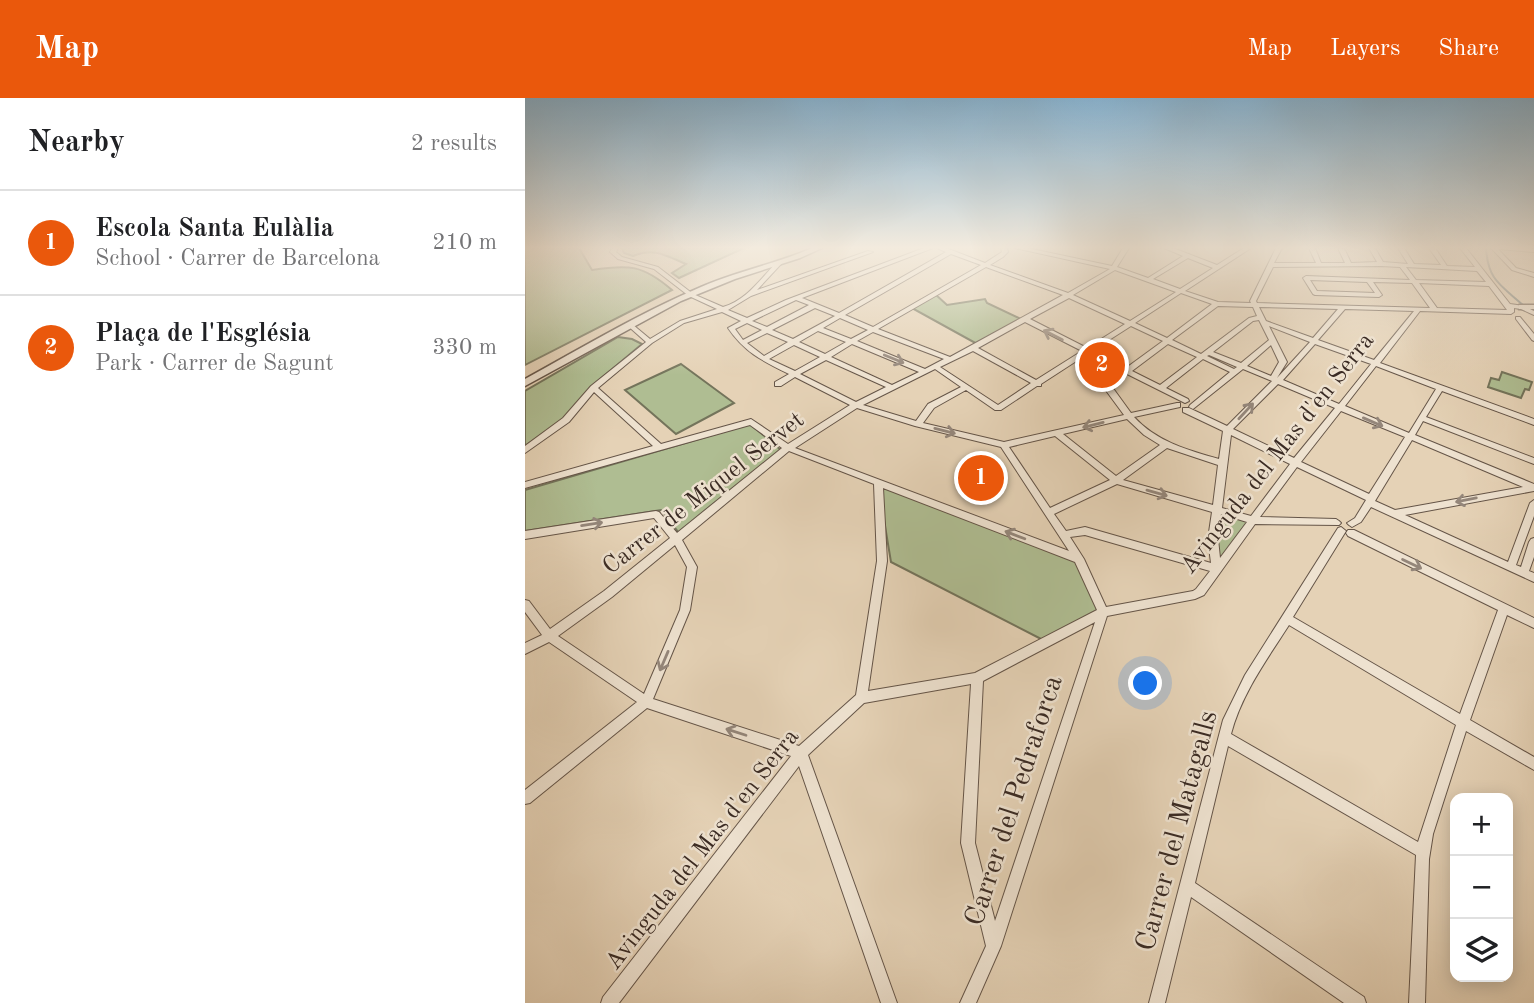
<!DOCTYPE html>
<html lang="en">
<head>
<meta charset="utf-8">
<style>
	body { margin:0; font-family:"Old Standard TT",serif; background:#f2f2f2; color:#202124 }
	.controls { position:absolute; right:21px; bottom:21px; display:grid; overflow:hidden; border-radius:14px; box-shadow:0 4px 18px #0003 }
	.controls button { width:63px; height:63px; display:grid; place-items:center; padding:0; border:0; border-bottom:2px solid #e0e0e0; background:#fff; color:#202124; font:35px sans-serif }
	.you { position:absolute; left:621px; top:586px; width:24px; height:24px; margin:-18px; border:5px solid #fff; border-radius:50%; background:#1a73e8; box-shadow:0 0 0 10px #1a73e833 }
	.badge { display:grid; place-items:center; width:46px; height:46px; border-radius:50%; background:#ea580c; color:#fff; font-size:23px; font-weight:700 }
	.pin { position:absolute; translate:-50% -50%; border:4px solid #fff; box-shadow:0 2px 7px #0006 }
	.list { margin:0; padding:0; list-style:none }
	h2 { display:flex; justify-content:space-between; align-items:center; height:91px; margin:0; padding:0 28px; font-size:30px }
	h2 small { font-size:23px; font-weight:400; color:#757577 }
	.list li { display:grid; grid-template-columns:46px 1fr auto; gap:21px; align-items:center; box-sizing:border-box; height:105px; padding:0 28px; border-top:2px solid #e0e0e0 }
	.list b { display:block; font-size:26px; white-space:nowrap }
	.list p { margin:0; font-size:23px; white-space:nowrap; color:#757577 }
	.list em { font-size:23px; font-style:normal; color:#757577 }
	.icon { flex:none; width:38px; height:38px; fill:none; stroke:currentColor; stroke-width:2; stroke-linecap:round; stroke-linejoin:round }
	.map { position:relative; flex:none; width:1009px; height:905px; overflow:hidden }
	header { display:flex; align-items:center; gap:42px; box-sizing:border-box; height:98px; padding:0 35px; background:#ea580c; color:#fff }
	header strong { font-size:33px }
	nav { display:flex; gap:38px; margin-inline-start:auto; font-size:24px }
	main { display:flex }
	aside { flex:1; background:#fff }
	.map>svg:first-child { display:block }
	.green { fill:#afbd92; stroke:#74745b; stroke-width:2 }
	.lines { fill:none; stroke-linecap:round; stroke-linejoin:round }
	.stream { stroke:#727e7b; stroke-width:2 }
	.minor-casing { stroke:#655548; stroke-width:2 }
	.tertiary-casing { stroke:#655548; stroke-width:3 }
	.minor { fill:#eee2d0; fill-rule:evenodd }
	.tertiary { fill:#eee2d0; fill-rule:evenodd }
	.oneway { stroke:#94867a }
	.labels { text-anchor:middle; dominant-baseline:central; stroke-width:5; stroke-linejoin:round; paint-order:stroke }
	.street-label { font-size:24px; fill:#3a2b24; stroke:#eee2d0 }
	.near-street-label { font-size:28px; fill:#3a2b24; stroke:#eee2d0 }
</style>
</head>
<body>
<header>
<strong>Map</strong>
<nav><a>Map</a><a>Layers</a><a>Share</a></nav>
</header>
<main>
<aside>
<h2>Nearby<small>2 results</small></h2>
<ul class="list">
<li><span class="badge">1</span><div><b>Escola Santa Eulàlia</b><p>School · Carrer de Barcelona</p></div><em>210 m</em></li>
<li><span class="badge">2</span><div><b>Plaça de l'Església</b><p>Park · Carrer de Sagunt</p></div><em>330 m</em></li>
</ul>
</aside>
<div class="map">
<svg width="1009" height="905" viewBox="0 0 1009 905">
	<rect width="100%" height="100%" fill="#e5d2b6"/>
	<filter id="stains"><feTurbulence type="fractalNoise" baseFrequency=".00286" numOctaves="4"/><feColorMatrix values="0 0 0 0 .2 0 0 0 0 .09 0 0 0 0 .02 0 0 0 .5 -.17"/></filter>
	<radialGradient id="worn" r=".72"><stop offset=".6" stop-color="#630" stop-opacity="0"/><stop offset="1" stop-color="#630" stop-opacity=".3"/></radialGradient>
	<!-- green -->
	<g class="green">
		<path d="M0 150H54L67 172C104 166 118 167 147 192L0 267Z"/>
		<path d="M97 150H219L154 180 147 175 161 166C142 158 128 149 108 158L99 155Z"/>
		<path d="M410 196 422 207 460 201 462 205 498 222 454 247 385 209Z"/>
		<path d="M93 239 107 241 117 246 66 289 38 322 0 348V293Z"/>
		<path d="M156 266 209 305 151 336 100 292Z"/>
		<path d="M977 274 1007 284 1004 292 1000 291 996 300 963 289 966 280 974 282Z"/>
		<path d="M225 326 256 352 154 435 136 412 0 433V392Z"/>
		<path d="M353 386 554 461 578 514 522 544 366 464Z"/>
		<path d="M692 412 727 422 691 471Z"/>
	</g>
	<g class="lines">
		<!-- stream -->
		<path class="stream" d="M961 150C963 183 976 187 999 208"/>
		<!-- minor casing -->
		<g class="minor-casing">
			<g id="minor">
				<path d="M87 150H93L91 154 97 159 133 169 168 196 198 209C222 202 236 180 253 163L258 164 232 192 343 153 348 154 226 198 203 212 222 220 261 202 399 150H408L277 200 314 215 421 154 412 150H421L460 165 477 154 476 150H482L483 154 478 159 465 167 543 195 585 171 490 150H502L587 168 598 150H604L592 169 623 180 658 158 639 150H648L692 167 719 150H726L660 193 693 204 726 205 725 203 751 150H757L749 165H791L784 150H790L796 165H820L813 150H819L826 165 852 164 844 150H850L858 164 883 166 873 150H879L889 166 916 167 904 150H910L922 168 950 169 935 150H941L985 206 999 208 1009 213V217L996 211 989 210V214L986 216 895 213 855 265 1009 321V327L917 293 901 319 1009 360V366L898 323 890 337 1009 386V393L880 417 983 464 1005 405 1009 402V418L991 467 996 469 1004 444 1006 441 1009 440V459L1004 473 1009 475V484L846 409 836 424 827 429 824 427 822 425 830 420 841 402 772 369 735 419 811 421 814 423 816 425 814 427 730 426 679 497 670 501 582 518 476 848 451 905H435L461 848 436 745 446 586 339 605 283 657 372 905H356L274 668 94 905H76L78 899 266 658 122 610 5 705 0 706V692L112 604 24 544 0 556V545L17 537 0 514V502L4 503 25 531 79 493 145 440 129 420 0 441V433L131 413 134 414 152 435 257 350 225 327 0 390V384L128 348 69 294 44 324 0 355V348L38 320 66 288 121 244 103 228V226H107L125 241 155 223 192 211 164 198 129 171 93 161 85 154ZM426 156 456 167 348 229 320 217ZM663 160 688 170 655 191 628 181ZM856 168 875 169 885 182 781 178 778 180 788 196 790 197 854 199 857 197 848 184 887 185 905 210 732 205 731 203 748 169ZM461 169 538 197 425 259 353 231ZM881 169 952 173 961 184 891 182ZM590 172 651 194 605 223 548 197ZM785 182 842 184 850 195 792 193ZM894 185 964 188 982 212 912 210ZM656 195 687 206 642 240 610 225ZM544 200 600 226 562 250 505 221ZM271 202 284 207 242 229 227 223ZM693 208 728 209 732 218 724 220 676 256 647 242ZM734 209 813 211 788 240 741 223ZM290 210 310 218 268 241 247 232ZM820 211 889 213 849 262 793 242ZM197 214 216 223 203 230C220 255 238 263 264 276L250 284V288H256L270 279 325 307 263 346 226 321 136 346 73 290 127 245 159 225ZM315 220 343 232 326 241 298 230ZM734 222 744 242 716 265 688 254 728 223ZM500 224 557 253 511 282 453 250ZM222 225 237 232 218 242 210 231ZM606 228 638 243 601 270 567 253ZM744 228 785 244 752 280 762 264ZM293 233 321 244 300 256 274 244ZM348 234 419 261 400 271 332 243ZM242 235 263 244 239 258 222 245ZM327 246 394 274 367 287 306 259ZM643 246 672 259 635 287 607 273ZM790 246 846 266 814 306 758 282ZM269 247 295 259 270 273 244 261ZM746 247 754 264 746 278 722 268ZM448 253 506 285 473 307 415 269ZM562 256 660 305 664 303 663 301 641 290 678 261 705 274 665 307 664 309 668 311 718 271 747 283 702 328 664 310H658V314L698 333 694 361C663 352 632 344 609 319L655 309V305H652L606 315 577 275 558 259ZM684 257 712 269 709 271 682 258ZM301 262 361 289 331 304 275 276ZM553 262 571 279 599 317 479 344 398 325 409 310 441 292 470 312H476L512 288H516V286ZM851 268 911 291 884 335 820 308ZM410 271 436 289 403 306 391 323 338 307ZM753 286 810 310 769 360 708 331ZM332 310 390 328 476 349 544 453 270 350ZM816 313 880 339 844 396 776 364ZM602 321 619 337 635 347 591 378 538 336ZM706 337 765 366 726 418 697 410ZM530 338 585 382 525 410 484 349ZM887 342 998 389 870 412 850 403ZM642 350 693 367 688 407 598 382ZM264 353 349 386 352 463 331 597 274 648 128 601 165 512 172 469 157 442ZM592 386 687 414 683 441 686 465 560 429 541 433 529 416ZM358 390 550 464 572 512 450 575 343 593 362 463ZM696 416 722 424 695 460 693 441ZM560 437 685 473 671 491 668 493 581 509 559 461 545 439ZM150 447 162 469 155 512 119 596 33 538 87 499ZM570 524 470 823 450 745 458 583Z"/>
				<path d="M966 150H1009V154L973 151 991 170 1009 175V179L987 172Z"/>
				<path d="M991 219H995L1009 236V243L1007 242 991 221Z"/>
				<path d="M816 429 821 433 768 519 935 616 973 512 823 438 821 435 823 432H829L1009 520V530L982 517 945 622 1009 659V672L941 633 908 736 904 761 900 905H884L891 757 703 648 670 785 839 899 841 905H819L666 799 640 905H624L698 622 720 577 813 430ZM764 527 931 627 893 744 706 636C716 597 742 561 764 527Z"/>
			</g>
		</g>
		<!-- tertiary casing -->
		<g class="tertiary-casing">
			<g id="tertiary">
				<path d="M287 150H297L275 160 210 181 156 203 0 288V281C58 249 115 215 176 189 212 173 251 166 287 150Z"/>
				<rect x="994" y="207" width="15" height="4"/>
			</g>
		</g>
		<!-- minor -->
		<use href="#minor" class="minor"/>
		<!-- tertiary -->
		<use href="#tertiary" class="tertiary"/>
	</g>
	<!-- one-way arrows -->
	<defs><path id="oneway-shaft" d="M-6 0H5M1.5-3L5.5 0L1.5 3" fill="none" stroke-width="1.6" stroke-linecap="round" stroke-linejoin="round" transform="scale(1.75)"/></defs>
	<g class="oneway">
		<use href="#oneway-shaft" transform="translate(528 237) rotate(-153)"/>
		<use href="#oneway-shaft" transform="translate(369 261) rotate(22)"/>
		<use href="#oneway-shaft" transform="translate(721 313) rotate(-47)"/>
		<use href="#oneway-shaft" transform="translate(848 324) rotate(23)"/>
		<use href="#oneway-shaft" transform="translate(568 327) rotate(166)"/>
		<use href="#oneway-shaft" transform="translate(420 333) rotate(14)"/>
		<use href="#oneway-shaft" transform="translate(632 395) rotate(16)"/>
		<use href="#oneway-shaft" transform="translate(941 402) rotate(169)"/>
		<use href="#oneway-shaft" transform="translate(67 426) rotate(-9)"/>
		<use href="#oneway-shaft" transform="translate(490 437) rotate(-159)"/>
		<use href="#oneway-shaft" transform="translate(887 466) rotate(26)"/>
		<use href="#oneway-shaft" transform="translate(139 563) rotate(113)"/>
		<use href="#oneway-shaft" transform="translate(211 634) rotate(-162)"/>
	</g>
	<!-- sky -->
	<linearGradient id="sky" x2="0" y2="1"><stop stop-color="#88b5d4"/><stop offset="0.54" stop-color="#f3ebde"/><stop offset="1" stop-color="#f3ebde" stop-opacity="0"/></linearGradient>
	<rect width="1009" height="277" fill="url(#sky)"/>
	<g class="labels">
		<!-- street labels -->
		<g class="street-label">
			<text transform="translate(753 356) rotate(-52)">Avinguda del Mas d'en Serra</text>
			<text transform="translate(179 396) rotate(-38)">Carrer de Miquel Servet</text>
			<text transform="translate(178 752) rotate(-52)">Avinguda del Mas d'en Serra</text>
		</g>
		<!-- near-street labels -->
		<g class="near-street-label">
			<text transform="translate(490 703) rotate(-72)">Carrer del Pedraforca</text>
			<text transform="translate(653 733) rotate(-75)">Carrer del Matagalls</text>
		</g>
	</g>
	<rect width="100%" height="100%" filter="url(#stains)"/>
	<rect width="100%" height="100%" fill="url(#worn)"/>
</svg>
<div class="controls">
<button>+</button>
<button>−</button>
<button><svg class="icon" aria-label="layers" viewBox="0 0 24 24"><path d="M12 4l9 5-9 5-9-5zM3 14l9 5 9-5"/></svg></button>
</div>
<div class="you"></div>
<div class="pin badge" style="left:456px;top:380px">1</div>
<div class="pin badge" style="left:577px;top:267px">2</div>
</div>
</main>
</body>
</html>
